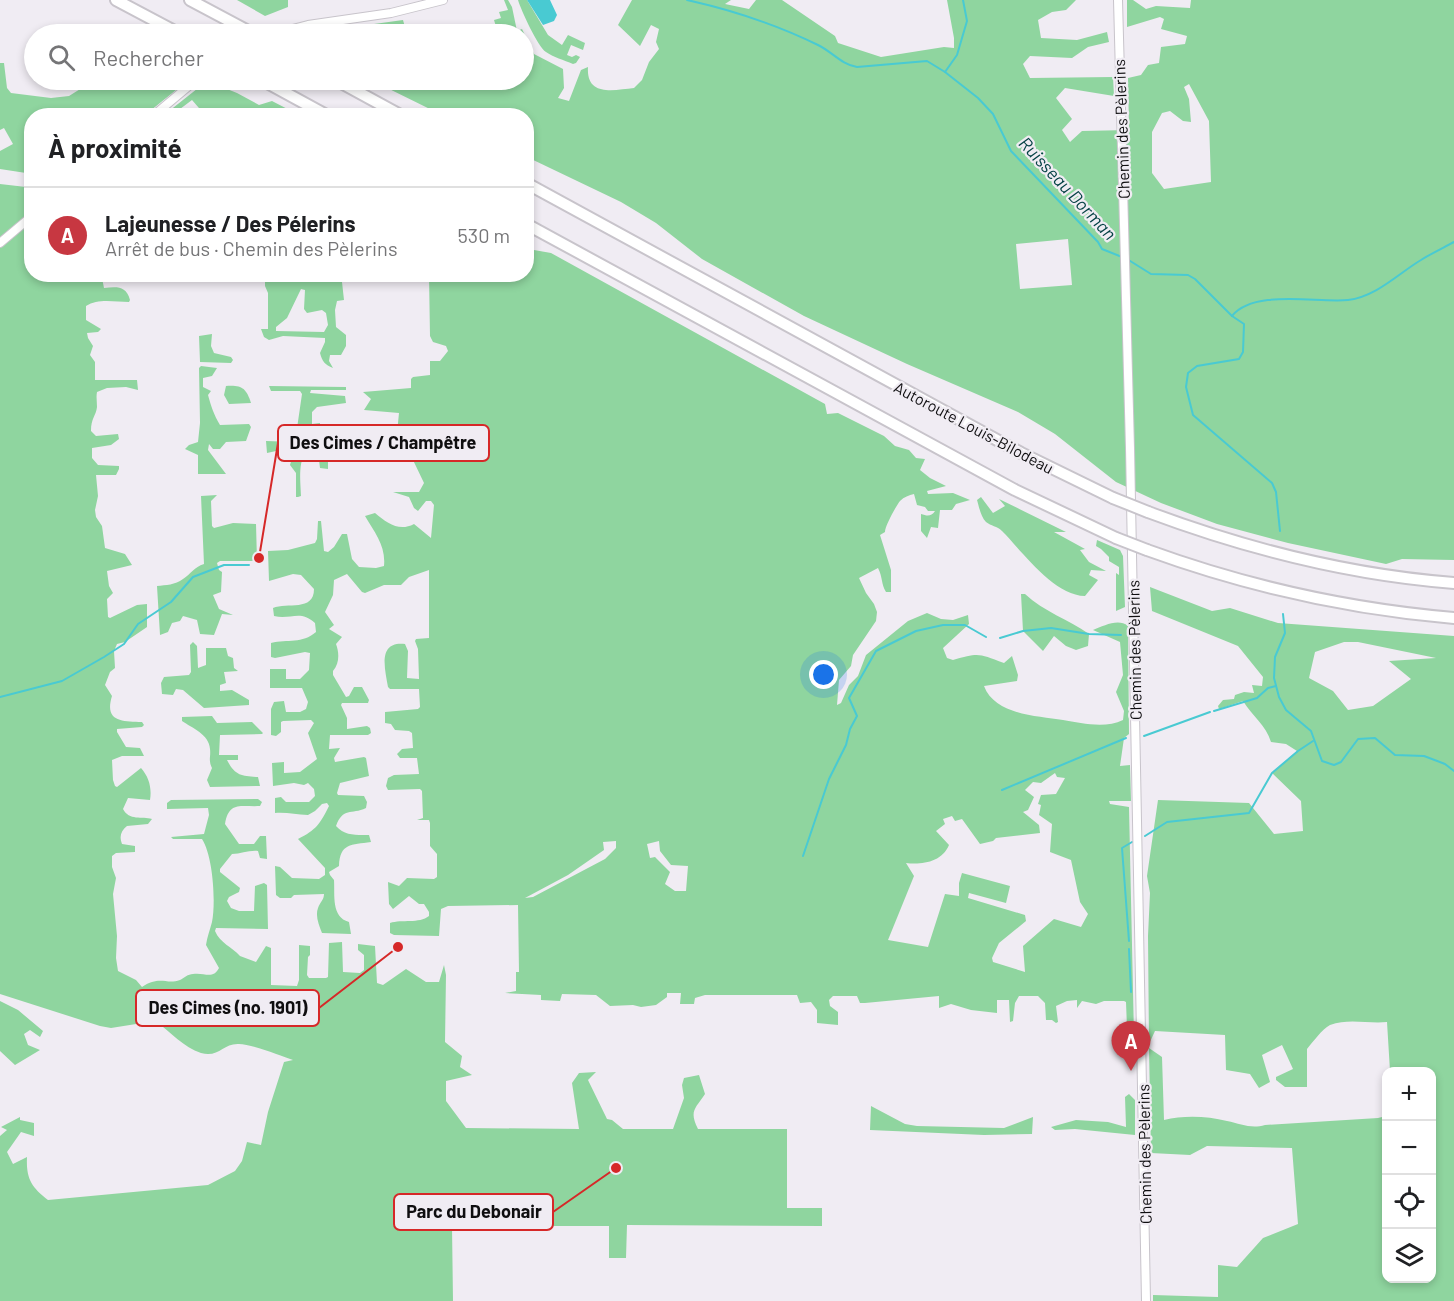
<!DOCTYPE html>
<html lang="fr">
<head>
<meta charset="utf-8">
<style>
	body { margin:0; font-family:Barlow,sans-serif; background:#f2f2f2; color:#202124 }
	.controls { position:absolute; right:18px; bottom:18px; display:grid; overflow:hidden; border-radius:12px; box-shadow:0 3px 9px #0003 }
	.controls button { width:54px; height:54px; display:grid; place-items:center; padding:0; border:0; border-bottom:2px solid #e0e0e0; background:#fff; color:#202124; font:30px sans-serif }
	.you { position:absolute; left:824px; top:675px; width:21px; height:21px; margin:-15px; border:4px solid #fff; border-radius:50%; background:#1a73e8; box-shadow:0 0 0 9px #1a73e833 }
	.badge { display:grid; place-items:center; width:39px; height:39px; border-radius:50%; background:#c73741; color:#fff; font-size:20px; font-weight:700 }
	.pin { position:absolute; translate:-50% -50px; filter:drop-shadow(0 2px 3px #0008) }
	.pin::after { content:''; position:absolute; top:32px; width:21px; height:18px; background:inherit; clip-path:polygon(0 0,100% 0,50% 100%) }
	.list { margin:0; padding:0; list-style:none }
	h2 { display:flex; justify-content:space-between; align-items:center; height:78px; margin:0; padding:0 24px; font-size:26px }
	h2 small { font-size:20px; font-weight:400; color:#757577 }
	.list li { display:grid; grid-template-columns:39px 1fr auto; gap:18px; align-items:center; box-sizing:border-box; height:96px; padding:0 24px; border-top:2px solid #e0e0e0 }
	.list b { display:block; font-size:22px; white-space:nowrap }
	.list p { margin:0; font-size:20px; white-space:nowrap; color:#757577 }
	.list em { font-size:20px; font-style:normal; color:#757577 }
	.icon { flex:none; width:33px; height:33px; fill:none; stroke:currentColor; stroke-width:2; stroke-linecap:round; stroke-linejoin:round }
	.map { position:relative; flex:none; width:1454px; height:1301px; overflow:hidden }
	.search { position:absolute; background:#fff; box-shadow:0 3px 9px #0003; left:24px; top:24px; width:510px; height:66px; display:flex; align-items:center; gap:15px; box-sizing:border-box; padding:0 21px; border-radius:33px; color:#757577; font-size:22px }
	.panel { position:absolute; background:#fff; box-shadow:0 3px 9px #0003; left:24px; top:108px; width:510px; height:174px; border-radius:24px }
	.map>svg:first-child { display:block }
	.green { fill:#8fd59f; fill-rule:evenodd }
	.water { fill:#49cad2 }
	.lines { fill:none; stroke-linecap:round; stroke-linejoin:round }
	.stream { stroke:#49cad2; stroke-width:2 }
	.tertiary-casing { stroke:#c8c4cb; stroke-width:10 }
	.motorway-casing { stroke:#c8c4cb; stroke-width:14 }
	.tertiary { stroke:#fff; stroke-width:8 }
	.motorway { stroke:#fff; stroke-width:10 }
	.motorway-bridge-casing { stroke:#c8c4cb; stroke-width:14; stroke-linecap:butt }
	.motorway-bridge { stroke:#fff; stroke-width:10 }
	.labels { text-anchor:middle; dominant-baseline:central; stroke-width:4.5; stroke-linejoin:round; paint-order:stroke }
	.street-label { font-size:16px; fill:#0f0e10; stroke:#f0ecf3 }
	.water-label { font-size:18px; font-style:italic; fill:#054245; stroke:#f0ecf3 }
	.leader { fill:none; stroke:#d62828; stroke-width:2 }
	.callout-dot { fill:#d62828; stroke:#f0ecf3; stroke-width:2 }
	.callout { fill:#f0ecf3; stroke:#d62828; stroke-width:2 }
	.callout-label { font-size:18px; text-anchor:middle; font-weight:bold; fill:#0f0e10 }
</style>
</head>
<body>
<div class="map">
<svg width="1454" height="1301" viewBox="0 0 1454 1301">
	<rect width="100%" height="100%" fill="#f0ecf3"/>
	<!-- green -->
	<g class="green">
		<path d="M237 0H288V7L265 16Z"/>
		<path d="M504 0H508L512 7 517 31 522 29 534 54 563 69 564 88 558 98 569 101 581 70 588 67C586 97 614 90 634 88L642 80 649 62 659 49 656 42 659 29 651 25 640 46 618 25 632 0H731L725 4 749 9 756 0H782L835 36 838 43 881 57 944 47 954 48V38L947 0H1076L1066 10 1052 12 1038 20 1041 38 1077 40 1107 32 1109 42 1088 47 1072 58 1030 56 1023 64 1030 78 1113 77 1114 96 1065 88 1056 98 1072 119 1062 130 1070 142 1082 131 1129 130 1128 78 1141 75 1148 65 1159 63 1161 47 1185 44 1187 36 1161 29 1164 19 1160 17 1127 27V0H1133L1146 9 1156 6 1190 8 1191 0H1454V560L1402 559 1386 564 1288 543 1217 524 1161 503 1116 482 1055 434 1018 412 907 364 804 316 702 259 656 223 621 202 527 157 526 116 442 115 371 80H524V34H495L498 33 494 20 501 18 499 12 508 10ZM1189 84 1209 121 1211 182 1164 189 1152 173V132L1162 113 1170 111 1183 121 1191 122 1189 99 1184 87ZM1068 239 1072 285 1020 289 1016 244Z"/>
		<path d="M518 0H527L548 35 562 45 568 35 585 43 583 50 571 45 567 55 572 57 576 55 580 57 576 63 573 64C564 60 553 57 546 52 538 47 521 10 518 0Z"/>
		<path d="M403 20 406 31H434V34H302Z"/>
		<path d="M0 63H4L7 88 11 93 51 98 69 96 85 86 108 84 115 80 182 81 181 86 145 115 32 116V274L117 275 102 278 104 288C116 287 126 285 130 300L129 302C115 302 98 298 86 306V320L101 329 98 332 87 333 88 338 93 346 90 355 95 362V380H137L138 390 126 387 107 388 97 392C96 397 97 402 97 407 96 416 91 418 91 431L96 436 118 434 119 439 111 445 92 448V458L98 465 119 466V469L116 475H96L98 496 95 510 96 517 102 526 105 548 125 554 132 565 107 571 109 586 113 593 107 599 108 617 110 618 137 605 147 604V627L125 642 117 644 114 651 115 668 110 672 105 685 112 696C104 722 122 721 142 722L144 725 142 727 117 729V732L126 747 140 748 144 756H122L112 760 113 780 115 786 117 787 141 768C149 777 152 788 150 800L128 798 123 809C129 821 142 816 152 819L148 824 127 826C121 831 119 836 122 844L135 846V852L116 853 112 856V867L116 878 113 894 117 936 116 958 118 971 136 980 142 987C160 975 166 985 180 980 184 978 188 974 193 974 204 972 213 980 219 968L206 945C207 937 210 930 212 922 216 902 213 856 202 839H173L171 837 204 834 209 815 208 808 167 809V803L171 800 258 799 262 802 260 806C240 807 229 801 225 824L239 844H254L260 836H266L267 859 260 858 258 851C249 850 241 854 232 854L220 869V872L240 888 239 892 229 897 227 901 231 908 239 911H254L255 886 264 883 267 885 268 929 216 928 215 931C220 943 232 947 240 956L256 962 266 946 271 948V985L297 986 299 980V945L310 946V955L308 957 307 975 309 978H326L328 977 329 943 342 942 343 972 360 973 364 970V955L358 950V944L375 946 377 983 383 985 406 969 426 982H439L444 965 446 975 445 1042 462 1056 460 1067 472 1075 446 1081V1101L466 1128 579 1129 572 1083 579 1073 596 1072 588 1080 607 1119 612 1120 623 1129H673L684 1098 682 1085 684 1078 699 1075 705 1094C695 1109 689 1111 698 1129H787V1208H822V1226L627 1225 626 1258H609V1226H452L453 1301H0V1136L7 1130 1 1127 20 1117V1120L34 1123V1136L21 1132 7 1152 13 1164 27 1157C26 1178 31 1187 48 1200L208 1185 235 1171 242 1161 247 1142 261 1145 268 1112 284 1062 293 1060C281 1056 251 1044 239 1044 223 1043 219 1058 201 1053 184 1048 170 1031 155 1021L111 1028 100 1026 0 994V184L26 187V173L0 169V151L13 144 4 128 0 130Z"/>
		<path d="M207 81 237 93 259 105 272 101 299 115 244 116 224 113 221 115H205L192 100 172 115H164Z"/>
		<path d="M527 243 534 250 551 253 825 404 827 414 838 413 884 436 895 446 909 450 916 458 925 459 920 470 930 478 946 486 927 491 928 494 953 493 970 500 956 504 952 510H940L938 528 931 527 927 538 921 531V514C927 516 931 517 935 511H928L925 507 917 505 914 494C909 495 904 497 900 501 896 506 885 526 885 532L880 535 891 570V592H886C881 584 883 578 878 568L859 578 866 593 874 604 877 612 876 621 853 655 851 666 839 680 837 705 841 703 849 685 858 676 866 655 908 621 927 613 941 619 953 620 968 615 969 624 943 648 947 658 953 660C980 652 979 654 1004 663L1012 656 1018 675 1017 681 984 686C995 715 1037 716 1063 720 1081 723 1105 729 1123 720L1124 711 1116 692 1123 675 1120 642 1093 630C1104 626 1118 618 1128 626L1129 734 1124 738 1120 766 1130 765 1131 801H1109L1110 804 1129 807 1134 1036 1127 1028 1126 1002 1124 1001H1104L1096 1004 1082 1001 1077 1008V1000L1067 1001 1056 1006 1058 1022 1056 1023 1052 1020H1046L1045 1003 1038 996H1019L1015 1003 1013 1021 1010 1022 1009 1000H997V1013L971 1010 951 1004 939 1008V996L865 1003H860L857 996H833L829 1000 830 1006 838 1012V1025L817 1023V1010L811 1002 800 1003 797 995H705L695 998 694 1004H680L681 993H667V997L656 1005 641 1007 633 1005 610 1006 596 995 562 994 560 1001 541 1000V995L505 993 516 991V972H519L518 905 448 906 441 909 439 936 394 935 390 933V923C402 919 419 924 429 916V912L424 904H419L409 896 393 909 389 904 388 882 399 886 407 878 434 879 437 877V854L430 846V823L429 820H417L423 818 422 791 420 789 388 790 386 786 388 778 394 775 419 774 417 758H400L397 754 402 749 413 748 412 733 409 731 395 730 391 724 385 723V712L418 709 420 707 419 689H390L388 687C385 669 377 641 405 644L408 651 407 678 419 679 418 649 415 641 416 639 429 638V570L409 577 401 585H384L365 593 362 592 347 574 334 580 333 595 325 612 334 625 329 629 342 637 336 644C339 652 340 663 333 671V675L346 697 349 696 354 687H362L369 700 368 703H342L341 705 347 718V729L367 726 370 728 371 733 368 735H330L329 749 340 748 334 758 335 762 364 757 366 758 369 776 340 783 337 793 338 795 364 796 367 802 366 808C351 815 343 807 336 826 345 836 356 835 369 835L371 842C351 845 340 843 339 866L329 872 330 875 334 880C335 895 331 917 349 922L351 934 322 933C319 925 315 916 318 908 320 902 324 900 324 894L294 895 291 898H280L276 895 275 866 280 867 292 878 319 879 325 875V868L298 839C316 830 320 824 329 806L327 803 322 804 315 811 308 815C296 815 287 812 275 813V798L281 797 286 802H309L315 796 314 789 308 783 304 785 294 783 273 786 272 763 284 762V773L300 772 317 759 308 733 314 723 311 720 283 721 281 722V732L276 736 271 735V709L274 702 284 701 286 712H300L306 709 308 702 302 688H270V669H286V679H300L309 670 310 653 305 652 275 658 271 657V643C288 639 302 644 316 632L315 623C300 609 291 620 274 616L273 608C287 602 314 612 314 589L301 575 293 574 269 581 268 551 288 550 315 543 317 539 318 521H321L324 551 328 552 334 547 342 534H347L352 559 359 567 376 568 384 566C386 546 375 533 365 516L375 513C387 523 399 532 414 524L431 538 434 505 431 501H426L418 511 414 508 409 497 393 492H419L424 483 413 460 390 457 395 453 399 413 364 410 371 399 363 392 411 388V379L413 377 430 375V361H440L448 351 446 346 433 342 430 336 429 275 526 274ZM1055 773 1057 777 1065 778 1056 794 1041 795 1038 804 1041 805 1039 815 1052 824 1050 852 1071 860 1080 902 1088 914 1081 927 1054 919 1023 946 1025 972 993 962 992 958 999 943 1026 921 1025 915 968 898 969 893 1006 903 1010 886 962 873 959 883V896L945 894 928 947 888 940 914 876 906 863C922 865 942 862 949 845L936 831 945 824 943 819 952 816 955 821 962 819 980 844 993 841 996 838 1040 833 1039 825 1023 812 1028 810 1034 797 1025 790 1033 782 1041 783ZM616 841V848L605 859 533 897 525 898 568 875 604 850 603 842ZM659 841 660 851 671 865 688 866 686 891H675L665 884 670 872 655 857 650 858 647 844Z"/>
		<path d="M265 279 338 280 342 282 344 300 337 301 335 310 336 327 346 335V346L341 355H330L329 361 333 368C325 365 322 361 320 353L325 342V338L283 336 269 340 264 337 261 329H268V293L265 286ZM301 289 305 290 304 309 307 313 322 310 326 313 328 325 324 332 276 331V327L287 318Z"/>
		<path d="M212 334 211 346 214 353 231 357 233 360 231 363 200 362 199 336Z"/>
		<path d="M201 366 217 368 212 376 203 378V387L211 391 208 395C211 406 214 415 220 425L249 424 251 427 246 441 226 442 220 449H213L209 444 208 450 226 474H198V455L185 449 189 445 198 442 200 423 199 368Z"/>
		<path d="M226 386C242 385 246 388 251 403L229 404 224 395Z"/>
		<path d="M269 386 346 387V390H311L310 393 345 396 346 403 317 407 312 412V424L320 423 318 443 326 437 333 440 328 456V469L320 468 319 460 320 447C316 448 310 449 307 452 297 460 301 485 301 496L298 497H296V473L290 465 293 455 291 451 285 449 267 453 266 441 295 442 302 394 300 391H271Z"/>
		<path d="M217 495 211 501 212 526 214 528 233 523 256 524 257 561H220L217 563 219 570 222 572 221 592 213 595 219 609 233 615 222 614 214 635 200 634 197 620 183 616 180 621 172 623 168 632 160 635 157 586C166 585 175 585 183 579 191 574 194 567 204 564L201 496Z"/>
		<path d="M981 497 993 513 1005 506 999 499 1066 532H1054L1085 549 1080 550 1089 562 1106 571 1091 570 1089 575 1098 580 1085 596C1053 595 1023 552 1002 531 997 526 991 526 986 522 981 517 979 507 977 500Z"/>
		<path d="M1097 540 1120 550 1123 556 1125 607 1116 611V573L1119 575V567L1109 561V557L1101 549 1096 546Z"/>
		<path d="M1150 587 1212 611 1230 608 1278 623 1454 636V1301H1153V1295L1218 1297V1265L1237 1267 1263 1238 1298 1224 1292 1148 1207 1146 1190 1155 1151 1153 1149 1048 1162 1057 1164 1120C1184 1115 1207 1116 1227 1121 1241 1124 1251 1129 1265 1125L1378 1118 1386 1116V1114V1278H1432V1072L1390 1071 1387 1022C1368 1024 1349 1018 1330 1025 1322 1029 1313 1042 1307 1049V1087H1285L1276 1080V1077L1293 1069 1282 1045 1262 1055 1270 1082 1259 1088 1250 1074 1226 1070 1225 1035 1155 1031 1149 1044 1148 936 1150 893 1147 876 1158 800 1249 803 1274 834 1303 831 1301 801 1272 773 1297 751 1286 744 1271 742C1266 725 1252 716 1243 701L1219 709 1218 706 1223 700 1234 699 1235 695 1244 692 1254 693 1252 685 1262 686 1263 677 1238 646 1152 611ZM1344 642H1358L1436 658 1389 661 1411 679 1373 706 1348 710 1333 691 1309 678 1315 652Z"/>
		<path d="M1021 594H1025C1044 612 1068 619 1089 634L1088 646 1076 650 1066 646 1054 636 1043 651 1023 631Z"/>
		<path d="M193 642 197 646 198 668 206 665V648H226L228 656 233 658 234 668 238 671 224 672 226 683 220 685V691L232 690 249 700V705L204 708 183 690 176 689 173 695 162 694 161 683 164 677 189 675 191 672 190 645Z"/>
		<path d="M212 716 217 723 252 722 263 733 262 734 220 735 219 755H238V760H227C235 776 242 776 258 777L260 786 210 787 207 780 212 768C208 760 211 757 210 749 209 734 192 728 182 721V717Z"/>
		<path d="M0 1001 18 1010 43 1031 40 1037 30 1030 24 1034 28 1045 40 1050 15 1065 0 1051Z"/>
		<path d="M1129 1094 1135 1100V1135L1075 1129 1055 1130 1051 1127 1076 1120 1108 1122 1126 1127 1125 1097Z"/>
		<path d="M871 1106 905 1124 917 1126 1004 1128 1033 1117 1032 1134 984 1135 870 1130Z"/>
	</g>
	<!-- water -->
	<path class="water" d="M527 0H550L557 15 554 21 543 25Z"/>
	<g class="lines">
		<!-- stream -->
		<g class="stream">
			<path d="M687 0C732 10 775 24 818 45 831 51 842 65 857 67L927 61 945 72 978 98 993 114 1011 151 1098 242 1102 249 1122 257"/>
			<path d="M945 72 957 55 967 21 963 0"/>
			<path d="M1127 259 1151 274 1188 275 1195 279 1232 316 1244 324 1243 352 1239 359 1197 366 1188 373 1186 387 1193 415 1272 483 1276 492 1280 531"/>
			<path d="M1232 316C1254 289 1316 303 1348 300 1376 297 1399 273 1421 260 1432 253 1443 248 1454 242"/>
			<path d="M1283 614 1285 633 1275 657 1274 678 1279 697 1286 710 1311 731 1322 761 1334 765 1341 762 1358 739 1375 738 1395 755 1424 756 1445 764 1454 771"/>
			<path d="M1000 638 1023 631 1051 628 1089 634 1121 635"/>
			<path d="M0 697 62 681 104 657 124 644 138 624 171 602 193 577 224 565H249"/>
			<path d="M1214 711 1257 698 1268 688 1276 686"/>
			<path d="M1144 736 1210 712"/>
			<path d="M1002 790 1126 738"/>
			<path d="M1145 836 1167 822 1249 813 1272 773 1298 751 1313 741"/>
			<path d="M803 856 829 779 846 745 850 729 857 716 849 698 876 651 916 631 943 625H965L986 637"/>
			<path d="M1129 941 1122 848 1132 842"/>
			<path d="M1129 949 1131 992"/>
		</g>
		<!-- tertiary casing -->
		<g class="tertiary-casing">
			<g id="tertiary">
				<path d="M1118 0 1130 448 1146 1301"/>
				<path d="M273 34 308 25 391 13 443 0"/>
				<path d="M153 116 196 80"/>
				<path d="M0 243 32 216"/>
			</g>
		</g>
		<!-- motorway casing -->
		<g class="motorway-casing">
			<g id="motorway">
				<path d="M116 0 180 34"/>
				<path d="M190 0 254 34"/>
				<path d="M262 80 328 116"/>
				<path d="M336 80 402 116"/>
				<path d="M526 183 1021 453 1113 498"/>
				<path d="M526 224 1015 490 1116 538"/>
				<path d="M1148 512C1247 549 1349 575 1454 583"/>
				<path d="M1147 550C1246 586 1348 609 1454 618"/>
			</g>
		</g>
		<!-- tertiary -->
		<use href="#tertiary" class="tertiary"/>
		<!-- motorway -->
		<use href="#motorway" class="motorway"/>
		<!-- motorway-bridge casing -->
		<g class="motorway-bridge-casing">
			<g id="motorway-bridge">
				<path d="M1113 498 1148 512"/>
				<path d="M1116 538 1147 550"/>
			</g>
		</g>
		<!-- motorway-bridge -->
		<use href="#motorway-bridge" class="motorway-bridge"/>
	</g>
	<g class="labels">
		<!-- street labels -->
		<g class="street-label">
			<text transform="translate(1121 129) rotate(-92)">Chemin des Pèlerins</text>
			<text transform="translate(974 427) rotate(28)">Autoroute Louis-Bilodeau</text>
			<text transform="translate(1134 650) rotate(-91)">Chemin des Pèlerins</text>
			<text transform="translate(1144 1154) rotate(-91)">Chemin des Pèlerins</text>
		</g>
		<!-- water labels -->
		<g class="water-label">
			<text transform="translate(1068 188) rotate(47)">Ruisseau Dorman</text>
		</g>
	</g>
	<!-- callouts -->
	<path class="leader" d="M259 558L278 443M398 947L319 1008M616 1168L553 1212"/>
	<g class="callout-dot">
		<circle cx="259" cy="558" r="6"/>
		<circle cx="398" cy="947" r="6"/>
		<circle cx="616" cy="1168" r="6"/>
	</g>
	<g class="callout">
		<rect x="278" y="425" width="211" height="36" rx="6"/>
		<rect x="136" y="990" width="183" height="36" rx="6"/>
		<rect x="394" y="1194" width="159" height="36" rx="6"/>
	</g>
	<g class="callout-label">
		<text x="383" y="449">Des Cimes / Champêtre</text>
		<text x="228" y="1014">Des Cimes (no. 1901)</text>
		<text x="474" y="1218">Parc du Debonair</text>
	</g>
</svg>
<div class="controls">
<button>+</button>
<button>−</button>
<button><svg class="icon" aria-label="locate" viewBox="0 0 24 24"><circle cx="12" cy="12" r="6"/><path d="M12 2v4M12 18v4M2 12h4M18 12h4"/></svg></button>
<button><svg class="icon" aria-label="layers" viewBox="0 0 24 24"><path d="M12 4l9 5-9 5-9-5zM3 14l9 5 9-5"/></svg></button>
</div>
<div class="you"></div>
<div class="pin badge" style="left:1131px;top:1071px">A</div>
<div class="search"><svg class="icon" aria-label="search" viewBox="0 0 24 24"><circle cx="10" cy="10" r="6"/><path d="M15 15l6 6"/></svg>Rechercher</div>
<section class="panel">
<h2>À proximité<small></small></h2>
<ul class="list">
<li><span class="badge">A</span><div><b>Lajeunesse / Des Pélerins</b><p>Arrêt de bus · Chemin des Pèlerins</p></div><em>530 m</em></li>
</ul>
</section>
</div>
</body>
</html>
